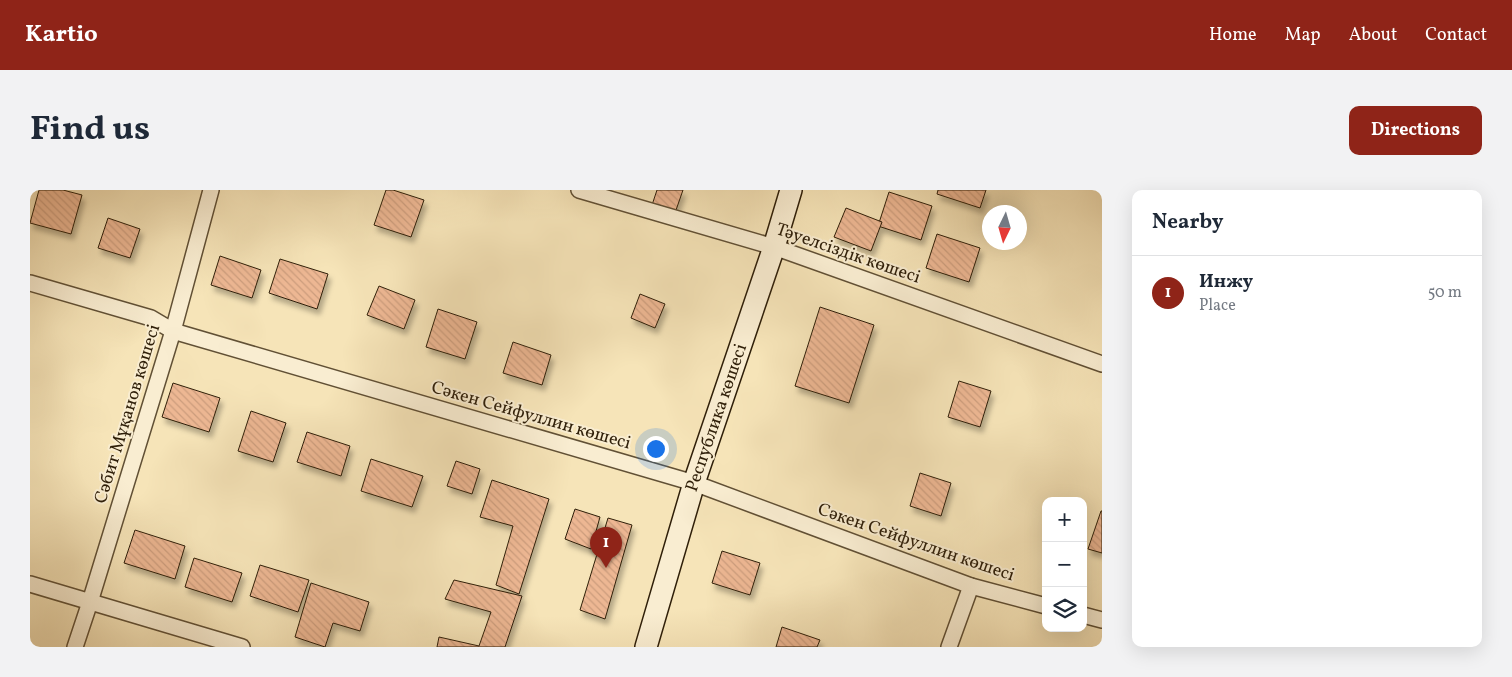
<!DOCTYPE html>
<html lang="en">
<head>
<meta charset="utf-8">
<style>
	body { margin:0; font-family:Vollkorn,serif; background:#f2f2f3; color:#1f2937 }
	.controls { position:absolute; right:15px; bottom:15px; display:grid; overflow:hidden; border-radius:10px; box-shadow:0 5px 20px #0002 }
	.controls button { width:45px; height:45px; display:grid; place-items:center; padding:0; border:0; border-bottom:1px solid #e0e1e3; background:#fff; color:#1f2937; font:25px sans-serif }
	.compass { position:absolute; left:952px; top:15px; width:45px; height:45px; border-radius:50%; background:#fff; box-shadow:0 5px 20px #0002; rotate:185deg }
	.you { position:absolute; left:625px; top:258px; width:18px; height:18px; margin:-12px; border:4px solid #fff; border-radius:50%; background:#1a73e8; box-shadow:0 0 0 8px #1a73e833 }
	.badge { display:grid; place-items:center; width:32px; height:32px; border-radius:50%; background:#8f2418; color:#fff; font-size:16px; font-weight:700 }
	.pin { position:absolute; translate:-50% -41px; filter:drop-shadow(0 1px 2px #0008) }
	.pin::after { content:''; position:absolute; top:26px; width:18px; height:15px; background:inherit; clip-path:polygon(0 0,100% 0,50% 100%) }
	.list { margin:0; padding:0; list-style:none }
	h2 { display:flex; justify-content:space-between; align-items:center; height:65px; margin:0; padding:0 20px; font-size:21px }
	h2 small { font-size:16px; font-weight:400; color:#747a83 }
	.list li { display:grid; grid-template-columns:32px 1fr auto; gap:15px; align-items:center; box-sizing:border-box; height:75px; padding:0 20px; border-top:1px solid #e0e1e3 }
	.list b { display:block; font-size:19px; white-space:nowrap }
	.list p { margin:0; font-size:16px; white-space:nowrap; color:#747a83 }
	.list em { font-size:16px; font-style:normal; color:#747a83 }
	.icon { flex:none; width:28px; height:28px; fill:none; stroke:currentColor; stroke-width:2; stroke-linecap:round; stroke-linejoin:round }
	.map { position:relative; flex:none; width:1072px; height:457px; overflow:hidden; border-radius:10px }
	header { display:flex; align-items:center; gap:30px; box-sizing:border-box; height:70px; padding:0 25px; background:#8f2418; color:#fff }
	header strong { font-size:24px }
	nav { display:flex; gap:28px; margin-inline-start:auto; font-size:18px }
	.intro { display:flex; align-items:center; justify-content:space-between; box-sizing:border-box; height:120px; padding:0 30px }
	h1 { margin:0; font-size:35px }
	.button { padding:12px 22px; border-radius:10px; background:#8f2418; color:#fff; font-size:18px; font-weight:700 }
	main { display:flex; gap:30px; padding:0 30px }
	aside { flex:1; background:#fff; border-radius:10px; box-shadow:0 5px 20px #0002 }
	.map>svg:first-child { display:block }
	.building { fill:url(#building-back-hatch); stroke:#2f1f09; filter:url(#shadow) }
	.lines { fill:none; stroke-linecap:round; stroke-linejoin:round }
	.street-casing { stroke:#615035; stroke-width:18 }
	.secondary-casing { stroke:#2f1f09; stroke-width:24 }
	.street { stroke:#f9edd1; stroke-width:15 }
	.secondary { stroke:#f9edd1; stroke-width:21 }
	.labels { text-anchor:middle; dominant-baseline:central; stroke-width:4; stroke-linejoin:round; paint-order:stroke }
	.street-label { font-size:18px; fill:#2f1f09; stroke:#f9edd1 }
</style>
</head>
<body>
<header>
<strong>Kartio</strong>
<nav><a>Home</a><a>Map</a><a>About</a><a>Contact</a></nav>
</header>
<div class="intro"><h1>Find us</h1><a class="button">Directions</a></div>
<main>
<div class="map">
<svg width="1072" height="457" viewBox="0 0 1072 457">
	<defs>
		<pattern id="building-back-hatch" width="6" height="6" patternUnits="userSpaceOnUse" patternTransform="scale(1.25)"><rect width="6" height="6" fill="#edb793"/><path d="M-1 5l2 2M0 0l6 6M5-1l2 2" fill="none" stroke="#cc9d7d"/></pattern>
		<filter id="shadow"><feDropShadow dx="3" dy="5.5" stdDeviation="2.5" flood-color="#0004"/></filter>
	</defs>
	<rect width="100%" height="100%" fill="#f6e4b8"/>
	<filter id="stains"><feTurbulence type="fractalNoise" baseFrequency=".004" numOctaves="4"/><feColorMatrix values="0 0 0 0 .2 0 0 0 0 .09 0 0 0 0 .02 0 0 0 .5 -.17"/></filter>
	<radialGradient id="worn" r=".72"><stop offset=".6" stop-color="#630" stop-opacity="0"/><stop offset="1" stop-color="#630" stop-opacity=".3"/></radialGradient>
	<!-- building -->
	<g class="building">
		<path d="M9 0H33L52 5 41 44 0 33Z"/>
		<path d="M356 0H363L394 10 381 47 344 35Z"/>
		<path d="M627 0H653L645 23 622 15Z"/>
		<path d="M908 0H956L950 18 907 4Z"/>
		<path d="M859 2 902 16 891 50 848 36Z"/>
		<path d="M816 18 852 32 841 61 804 47Z"/>
		<path d="M78 28 110 39 100 68 68 58Z"/>
		<path d="M907 44 950 58 939 92 896 78Z"/>
		<path d="M190 66 231 80 222 108 181 95Z"/>
		<path d="M250 69 298 84 287 119 239 103Z"/>
		<path d="M349 96 385 110 374 139 337 125Z"/>
		<path d="M610 104 635 114 625 138 601 128Z"/>
		<path d="M790 117 844 135 819 213 765 196Z"/>
		<path d="M408 119 447 132 435 169 396 157Z"/>
		<path d="M483 152 521 165 512 195 473 183Z"/>
		<path d="M929 191 961 201 950 237 918 227Z"/>
		<path d="M143 193 190 208 179 242 132 227Z"/>
		<path d="M221 221 256 233 243 272 208 261Z"/>
		<path d="M277 242 320 256 311 286 267 272Z"/>
		<path d="M341 269 393 286 382 317 331 301Z"/>
		<path d="M426 271 450 279 442 304 417 296Z"/>
		<path d="M890 283 921 293 911 326 880 316Z"/>
		<path d="M462 290 519 309 489 404 466 395 483 336 450 327Z"/>
		<path d="M545 319 570 327 561 359 535 349Z"/>
		<path d="M1071 321H1072V363L1058 359Z"/>
		<path d="M578 328 602 335 575 429 550 420Z"/>
		<path d="M105 340 155 356 145 389 94 373Z"/>
		<path d="M692 361 730 373 720 405 682 393Z"/>
		<path d="M164 368 212 383 202 412 155 397Z"/>
		<path d="M230 375 279 390 268 422 220 406Z"/>
		<path d="M424 390 492 406 475 457H407L409 447 449 456 461 422 415 409Z"/>
		<path d="M281 393 339 412 330 441 303 433 295 457 265 447Z"/>
		<path d="M752 437 790 450 787 457H746Z"/>
	</g>
	<g class="lines">
		<!-- street casing -->
		<g class="street-casing">
			<g id="street">
				<path d="M549 0 744 57 1072 174"/>
				<path d="M0 93 121 128 143 141 664 293 941 396 1016 416"/>
				<path d="M0 394 212 457"/>
				<path d="M1053 425 1072 430"/>
				<path d="M45 457 60 412 143 141 181 0"/>
				<path d="M919 457 941 396"/>
			</g>
		</g>
		<!-- secondary casing -->
		<g class="secondary-casing">
			<path id="secondary" d="M616 457 664 293 744 57 761 0"/>
		</g>
		<!-- street -->
		<use href="#street" class="street"/>
		<!-- secondary -->
		<use href="#secondary" class="secondary"/>
	</g>
	<g class="labels">
		<!-- street labels -->
		<g class="street-label">
			<text transform="translate(818 64) rotate(19)">Тәуелсіздік көшесі</text>
			<text transform="translate(98 224) rotate(-73)">Сәбит Мұқанов көшесі</text>
			<text transform="translate(501 226) rotate(16)">Сәкен Сейфуллин көшесі</text>
			<text transform="translate(687 228) rotate(-71)">Республика көшесі</text>
			<text transform="translate(886 353) rotate(19)">Сәкен Сейфуллин көшесі</text>
		</g>
	</g>
	<rect width="100%" height="100%" filter="url(#stains)"/>
	<rect width="100%" height="100%" fill="url(#worn)"/>
</svg>
<div class="controls">
<button>+</button>
<button>−</button>
<button><svg class="icon" aria-label="layers" viewBox="0 0 24 24"><path d="M12 4l9 5-9 5-9-5zM3 14l9 5 9-5"/></svg></button>
</div>
<svg class="compass" viewBox="-18 -18 36 36"><path d="M0-13l5 13h-10z" fill="#e53935"/><path d="M0 13l5-13h-10z" fill="#747a83"/></svg>
<div class="you"></div>
<div class="pin badge" style="left:576px;top:378px">1</div>
</div>
<aside>
<h2>Nearby<small></small></h2>
<ul class="list">
<li><span class="badge">1</span><div><b>Инжу</b><p>Place</p></div><em>50 m</em></li>
</ul>
</aside>
</main>
</body>
</html>
